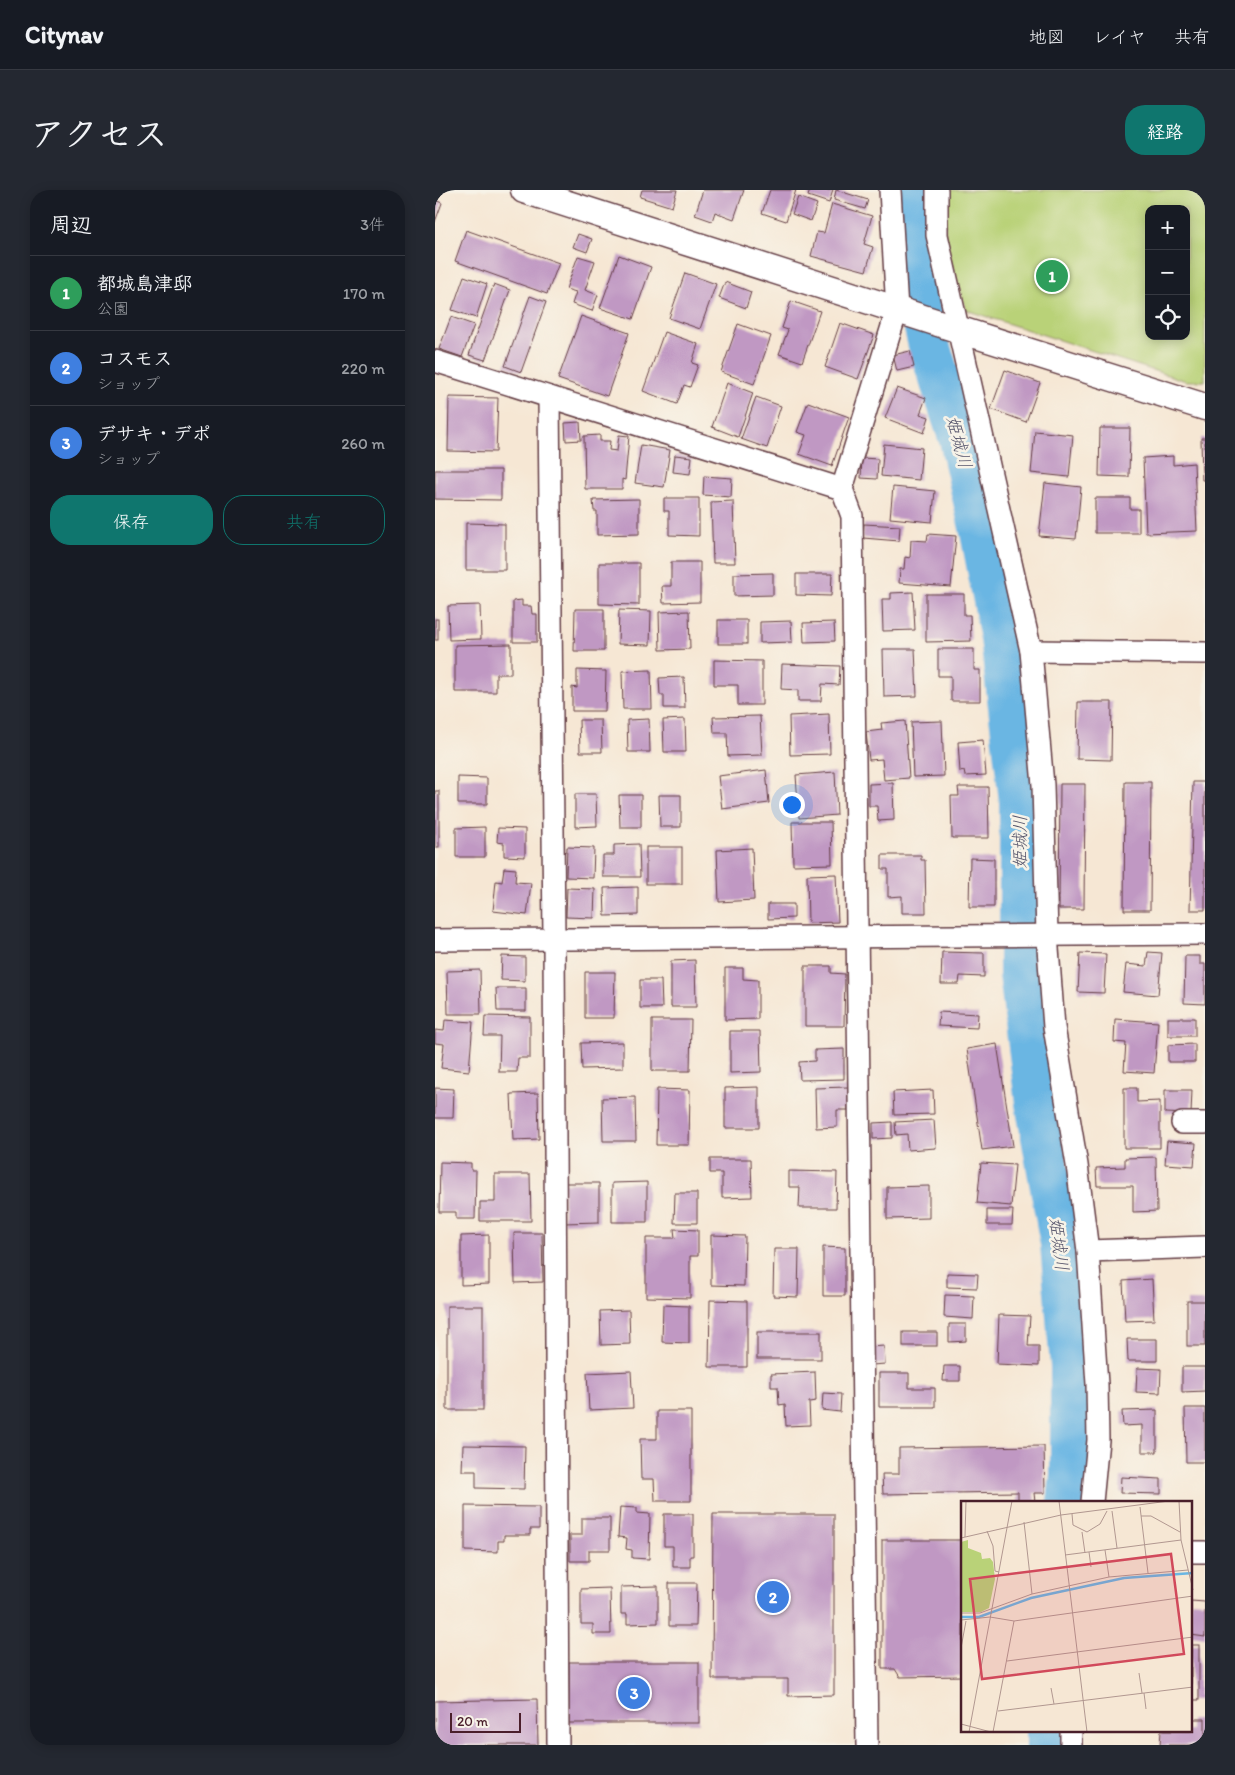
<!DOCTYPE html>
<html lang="ja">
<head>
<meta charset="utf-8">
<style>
	body { margin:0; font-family:Itim,"Klee One",sans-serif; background:#242831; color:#f1f3f6 }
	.controls { position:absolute; right:15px; top:15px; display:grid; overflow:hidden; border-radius:10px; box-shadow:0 2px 12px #0003 }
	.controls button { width:45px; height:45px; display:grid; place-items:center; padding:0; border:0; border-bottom:1px solid #363941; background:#171b24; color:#f1f3f6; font:25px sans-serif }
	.scale { position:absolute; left:15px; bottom:12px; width:71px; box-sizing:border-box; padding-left:5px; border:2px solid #4a1f2b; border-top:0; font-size:14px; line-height:18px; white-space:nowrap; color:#4a1f2b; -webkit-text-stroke:4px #f7f3e8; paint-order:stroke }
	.you { position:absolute; left:356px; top:614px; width:18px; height:18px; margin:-12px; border:4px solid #fff; border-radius:50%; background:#1a73e8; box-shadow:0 0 0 8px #1a73e833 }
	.badge { display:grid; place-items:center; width:32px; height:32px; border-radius:50%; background:#0f766e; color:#fff; font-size:16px; font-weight:700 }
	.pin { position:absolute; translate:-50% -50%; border:2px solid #fff; box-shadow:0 1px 5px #0006 }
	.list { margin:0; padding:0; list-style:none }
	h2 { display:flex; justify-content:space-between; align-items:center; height:65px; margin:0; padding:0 20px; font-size:21px }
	h2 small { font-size:16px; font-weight:400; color:#9ea1a6 }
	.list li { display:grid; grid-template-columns:32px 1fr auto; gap:15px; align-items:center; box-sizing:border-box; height:75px; padding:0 20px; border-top:1px solid #363941 }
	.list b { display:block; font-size:19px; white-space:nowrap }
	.list p { margin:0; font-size:16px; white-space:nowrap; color:#9ea1a6 }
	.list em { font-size:16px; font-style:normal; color:#9ea1a6 }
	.actions { display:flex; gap:10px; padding:15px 20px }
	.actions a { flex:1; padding:11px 0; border:1px solid #0f766e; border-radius:20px; text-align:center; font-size:18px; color:#0f766e }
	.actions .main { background:#0f766e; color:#fff }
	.icon { flex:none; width:28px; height:28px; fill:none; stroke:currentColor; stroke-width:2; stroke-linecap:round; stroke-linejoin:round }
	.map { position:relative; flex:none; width:770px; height:1555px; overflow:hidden; border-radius:20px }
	header { display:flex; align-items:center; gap:30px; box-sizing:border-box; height:70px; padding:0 25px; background:#171b24; border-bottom:1px solid #363941 }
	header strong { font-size:24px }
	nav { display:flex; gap:28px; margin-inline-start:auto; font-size:18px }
	.intro { display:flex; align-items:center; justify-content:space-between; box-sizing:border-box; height:120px; padding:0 30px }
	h1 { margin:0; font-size:35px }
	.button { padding:12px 22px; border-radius:20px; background:#0f766e; color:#fff; font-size:18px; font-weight:700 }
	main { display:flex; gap:30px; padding:0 30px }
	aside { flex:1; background:#171b24; border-radius:20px; box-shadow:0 2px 12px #0003 }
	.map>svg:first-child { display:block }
	.green { fill:#b9d278; stroke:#827852; fill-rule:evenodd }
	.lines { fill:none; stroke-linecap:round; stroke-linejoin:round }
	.river { stroke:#6ab6e3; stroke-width:42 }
	.building { fill:#c098c3 }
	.minor-casing { stroke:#643d44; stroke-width:24 }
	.tertiary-casing { stroke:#643d44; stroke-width:29 }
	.minor { stroke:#fff; stroke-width:21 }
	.tertiary { stroke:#fff; stroke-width:26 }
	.labels { text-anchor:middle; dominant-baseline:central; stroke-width:5; stroke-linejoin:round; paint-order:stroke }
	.water-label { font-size:18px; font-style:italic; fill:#55546b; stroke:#f7f3e8 }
	.inset-river { fill:none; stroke:#6ab6e3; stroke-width:2.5 }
	.inset-road { fill:none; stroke:#b19790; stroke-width:1 }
	.view { fill:#d1495b; fill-opacity:0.15; stroke:#d1495b; stroke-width:2.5 }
	.inset-edge { fill:none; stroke:#4a1f2b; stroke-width:2.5 }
</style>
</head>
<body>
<header>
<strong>Citynav</strong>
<nav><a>地図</a><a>レイヤ</a><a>共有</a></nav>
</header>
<div class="intro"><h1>アクセス</h1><a class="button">経路</a></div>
<main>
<aside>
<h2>周辺<small>3件</small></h2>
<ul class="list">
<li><span class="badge" style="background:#2e9e5b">1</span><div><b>都城島津邸</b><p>公園</p></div><em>170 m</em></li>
<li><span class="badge" style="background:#3f7fe0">2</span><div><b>コスモス</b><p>ショップ</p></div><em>220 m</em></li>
<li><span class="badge" style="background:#3f7fe0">3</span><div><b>デサキ・デポ</b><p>ショップ</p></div><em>260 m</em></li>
</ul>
<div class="actions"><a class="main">保存</a><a>共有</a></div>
</aside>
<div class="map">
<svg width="770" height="1555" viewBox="0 0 770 1555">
	<rect width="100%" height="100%" fill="#f7f3e8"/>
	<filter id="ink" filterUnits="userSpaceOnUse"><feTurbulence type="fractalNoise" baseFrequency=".02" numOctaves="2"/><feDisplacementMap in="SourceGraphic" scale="10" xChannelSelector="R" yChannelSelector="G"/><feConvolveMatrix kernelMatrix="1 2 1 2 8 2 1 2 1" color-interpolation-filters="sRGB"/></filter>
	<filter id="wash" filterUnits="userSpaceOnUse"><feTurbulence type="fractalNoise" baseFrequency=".0096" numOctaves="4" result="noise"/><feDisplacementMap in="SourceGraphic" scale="20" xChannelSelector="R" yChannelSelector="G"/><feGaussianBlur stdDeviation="1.12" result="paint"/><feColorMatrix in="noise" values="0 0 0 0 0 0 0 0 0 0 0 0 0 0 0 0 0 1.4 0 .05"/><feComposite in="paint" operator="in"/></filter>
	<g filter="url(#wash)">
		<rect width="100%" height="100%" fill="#f6e7d4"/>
		<!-- green -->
		<path class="green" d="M511 0H770V191H751L531 120 510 52ZM714 19H751V146H714Z"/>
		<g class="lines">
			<!-- river -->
			<g class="river">
				<path d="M474 0 471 38 477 84 495 159 525 250 545 337 566 448 585 611V784L601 913 626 1054 636 1176V1285L633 1312"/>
				<path d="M612 1555V1541"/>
			</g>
		</g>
		<g id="blocks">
			<!-- building -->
			<g class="building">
				<path d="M207 0H242L237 17 205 7Z"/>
				<path d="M268 0H309L299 29 280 22 277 31 260 25Z"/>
				<path d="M335 0H361L351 31 327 23Z"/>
				<path d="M375 0H398L394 13 373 6Z"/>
				<path d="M401 0 433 10 430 19 399 10Z"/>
				<path d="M363 7 382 14 376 31 357 24Z"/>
				<path d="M0 10 7 13 0 32Z"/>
				<path d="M397 14 437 26 429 54 438 57 431 81 376 66 382 42 389 43Z"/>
				<path d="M31 40 124 73 112 104 20 71Z"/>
				<path d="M143 44 157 49 152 62 138 57Z"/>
				<path d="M184 65 216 77 198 129 165 118Z"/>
				<path d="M143 66 160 71 150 100 163 105 157 121 137 114 141 102 131 99Z"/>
				<path d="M250 83 281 94 265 139 234 128Z"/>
				<path d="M29 86 52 94 41 128 17 120Z"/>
				<path d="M290 92 316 102 311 118 284 108Z"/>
				<path d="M59 94 75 100 50 170 34 165Z"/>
				<path d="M95 106 111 112 86 182 70 176Z"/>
				<path d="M356 111 385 121 367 172 344 164 353 140 347 138Z"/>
				<path d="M146 126 194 143 172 206 123 189Z"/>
				<path d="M16 127 39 135 27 167 4 159Z"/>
				<path d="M405 133 439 145 423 189 390 177Z"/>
				<path d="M303 134 336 146 319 194 286 182Z"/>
				<path d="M229 142 263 154 257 173 263 175 255 197 249 195 242 214 208 201Z"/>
				<path d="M475 161 479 177 462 181 458 165Z"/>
				<path d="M570 180 605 193 591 232 556 219Z"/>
				<path d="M292 193 318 203 303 247 277 237Z"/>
				<path d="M462 198 491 208 485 224 494 227 489 243 450 228Z"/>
				<path d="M14 207 63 208 61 262 13 261Z"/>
				<path d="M321 207 346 216 332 258 306 249Z"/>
				<path d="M373 212 414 227 397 276 364 264 371 245 362 242Z"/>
				<path d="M145 232 146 250 131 251 130 233Z"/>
				<path d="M665 238H695L694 287 664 286Z"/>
				<path d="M600 241 638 245 634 287 596 283Z"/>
				<path d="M165 245V251H175L174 260 182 261 184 245 194 246 190 290 187 289V299H150L149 246Z"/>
				<path d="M766 248H770V290H767Z"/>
				<path d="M449 254 487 258 484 290 446 286Z"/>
				<path d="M206 255 235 260 229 297 200 293Z"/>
				<path d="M240 265 257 267 255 284 238 282Z"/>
				<path d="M738 266V275L759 273 762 341 711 343 708 268Z"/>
				<path d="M427 268 443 269 442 289 426 288Z"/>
				<path d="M0 280H66V310L0 309Z"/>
				<path d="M269 286 297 288 296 307 268 305Z"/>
				<path d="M610 293 646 297 641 349 604 346Z"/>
				<path d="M458 297 500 301 497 332 455 328Z"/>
				<path d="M229 308H264V346L234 345V321H229Z"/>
				<path d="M660 308H695V319H704V343H660Z"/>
				<path d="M204 309V344L162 345V321H159L158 310Z"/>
				<path d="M298 311 300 373H278L276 312Z"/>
				<path d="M31 333 70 334V380H31Z"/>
				<path d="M429 334 465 336 464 351 428 348Z"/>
				<path d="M493 344 521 346 516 397 464 393 465 379H469L470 367 475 368 476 350 492 351Z"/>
				<path d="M236 372H265V412L228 413 227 396H236Z"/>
				<path d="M164 373H204V415L164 414Z"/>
				<path d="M338 383V405L299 406V384Z"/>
				<path d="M361 384H397L396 406 361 405Z"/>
				<path d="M478 402 480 440 448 441 447 409H456V403Z"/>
				<path d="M491 404H529V425H535L536 451 491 452Z"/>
				<path d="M87 410V416H96L97 424H102V452H78V411Z"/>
				<path d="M45 415 46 449 14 450 13 416Z"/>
				<path d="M140 419H169V461H139Z"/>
				<path d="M184 420 216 421 215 455 183 454Z"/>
				<path d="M254 421 255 459 225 460 224 422Z"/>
				<rect x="0" y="429" width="3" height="21"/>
				<rect x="283" y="430" width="29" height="24"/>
				<path d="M356 431 357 452 325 453V432Z"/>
				<path d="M399 432 400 451 369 452 368 433Z"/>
				<path d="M76 454V484H61V502H20V455Z"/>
				<path d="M448 459H480L482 506 449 507Z"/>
				<path d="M503 459H539V480H545V511H516V486H503Z"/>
				<path d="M279 470 327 471V515H303V495H279Z"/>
				<path d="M347 474 405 476 404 495 387 494 386 511H363V500L346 499Z"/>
				<path d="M142 480 171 481 170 521H137V497L142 498Z"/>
				<path d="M216 480 217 519H188L187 481Z"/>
				<path d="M249 487 250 518H229V505H225L224 488Z"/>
				<path d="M643 512H677L676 570 642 569Z"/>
				<path d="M394 524 395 564 355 565 354 526Z"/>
				<path d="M325 526 327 565 293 566 292 543H279L278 527Z"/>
				<path d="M214 529 215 562H193L192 530Z"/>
				<path d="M250 529 251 562H229L228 530Z"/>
				<path d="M144 530H166L167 562H145Z"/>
				<path d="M470 531 474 588 449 590 447 569 434 570 431 542 447 540 446 533Z"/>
				<path d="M507 531 509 586 478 587 476 532Z"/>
				<path d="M548 550 551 585 530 586 529 581 525 582 523 552Z"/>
				<path d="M331 580 334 613 287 619 283 586Z"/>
				<path d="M400 582 402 625 364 628 361 585Z"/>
				<path d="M23 587 52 588V614H23Z"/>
				<path d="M690 592H716L715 720H689Z"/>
				<path d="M758 592H770V720H755Z"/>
				<path d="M458 593 459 630 443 631 442 616H434V594Z"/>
				<path d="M625 594H650L649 719H624Z"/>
				<path d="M523 597H553L554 648H517L516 606H524Z"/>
				<rect x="0" y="601" width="4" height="56"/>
				<path d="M140 604H161L162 636 140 637Z"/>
				<path d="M184 605H206V637H185Z"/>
				<path d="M224 605H246V637H225Z"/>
				<path d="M357 632H396L397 674 358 675Z"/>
				<path d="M50 637V667H21V638Z"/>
				<path d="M63 638 90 639V667L69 666V653L62 652Z"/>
				<path d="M204 654 205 687H168V665H179V655Z"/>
				<path d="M132 657 159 658 158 688 131 687Z"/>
				<rect x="211" y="657" width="36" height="37"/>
				<path d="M317 658 319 710 284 712 282 660Z"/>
				<path d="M447 665H486V670H490L491 723H467V706L453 707V679H447Z"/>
				<path d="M535 668 559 669V717H534Z"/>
				<path d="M69 678 81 679 80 692 96 693 92 725 58 721 61 691 67 692Z"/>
				<path d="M401 684 403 732 373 733 372 685Z"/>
				<path d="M203 697V725L170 726 169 698Z"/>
				<path d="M132 698 160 699 159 728 131 727Z"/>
				<path d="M333 714H359V728L333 729Z"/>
				<path d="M507 762 549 763V787L525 786 524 794H506Z"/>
				<path d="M713 762 727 763 723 805 688 802 691 774 711 776Z"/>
				<path d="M645 763 671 764 669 803 643 802Z"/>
				<path d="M67 766 90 767V791L66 790Z"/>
				<path d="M750 766H765V774H770V814L749 813Z"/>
				<path d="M260 770 261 817H236V771Z"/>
				<path d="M370 776H396V783L410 784 409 836H370Z"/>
				<path d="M290 778H308V789L323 790V829L290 830Z"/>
				<path d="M45 780 46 824H13L12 781Z"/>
				<path d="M150 782H180L179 828H150Z"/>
				<path d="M205 790H226L227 818H205Z"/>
				<path d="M61 798H91V821H62Z"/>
				<path d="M504 822 543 824 542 838 503 836Z"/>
				<path d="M50 826 95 827V868H83L82 882H64L65 846H49Z"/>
				<rect x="733" y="828" width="27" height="18"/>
				<path d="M680 829 723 832 719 883 689 881 691 853 679 852Z"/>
				<path d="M10 830 38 832 34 881 6 878 9 854 0 853V840L9 841Z"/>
				<path d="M217 830H256L255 881H217Z"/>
				<path d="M295 841H325L326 882 295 883Z"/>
				<path d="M188 852V878L147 879 146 853Z"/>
				<path d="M562 854 578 956 547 960 532 859Z"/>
				<path d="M760 854V872H733V855Z"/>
				<path d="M409 859V889L365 890 364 872 380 871V860Z"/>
				<path d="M324 897V938H290V898Z"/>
				<path d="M413 897V920H402V937L381 938 380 898Z"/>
				<path d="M0 898 19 899 18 928H0Z"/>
				<path d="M689 898H702V912L725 911V958H689Z"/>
				<path d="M222 899 255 900 254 955H221Z"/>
				<path d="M498 900 499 924 459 925 458 902Z"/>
				<path d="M730 900H757L756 924 730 923Z"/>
				<path d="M103 903 104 949 78 950 76 904Z"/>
				<path d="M200 907 201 951H168L167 908Z"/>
				<path d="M499 930 501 958 473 960 472 944 461 945 460 932Z"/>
				<path d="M457 932V948L438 949V933Z"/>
				<path d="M732 951 761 953 759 976 730 974Z"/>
				<path d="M721 967 722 1021 698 1022V996H662L661 978 690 977V968Z"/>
				<path d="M275 969H316L317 1007 287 1008V983H275Z"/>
				<path d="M5 972 36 973V980H41L40 1029H21V1022H4Z"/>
				<path d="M546 973 580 975 576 1016 542 1013Z"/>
				<path d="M354 981 402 982 401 1018H364L365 997H354Z"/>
				<path d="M60 984H95L96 1031H45V1012H60Z"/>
				<path d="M212 992V1032H177V993Z"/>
				<path d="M129 993H164V1032L129 1033Z"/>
				<path d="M494 996V1028L452 1029V997Z"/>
				<path d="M240 1003H262V1033H239Z"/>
				<path d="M552 1020H578L577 1035H552Z"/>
				<path d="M239 1039 263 1040V1066H255V1108L211 1107V1048H240Z"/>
				<path d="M79 1043H107L108 1092 80 1093Z"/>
				<path d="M54 1045V1094L26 1095V1046Z"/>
				<path d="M276 1045 310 1046 309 1096 276 1095Z"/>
				<path d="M388 1057 410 1058V1106H388Z"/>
				<path d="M339 1059H364L363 1107 338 1106Z"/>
				<path d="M512 1083 543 1084 542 1098 512 1097Z"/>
				<path d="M717 1089 719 1130 690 1131 688 1091Z"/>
				<path d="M510 1105 539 1106 538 1129 509 1127Z"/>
				<path d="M275 1110 312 1111V1177H274Z"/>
				<rect x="752" y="1111" width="18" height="45"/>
				<path d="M228 1115 254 1116V1153L227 1152Z"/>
				<rect x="12" y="1116" width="36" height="104"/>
				<path d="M194 1120 195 1154 166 1155 165 1121Z"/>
				<path d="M564 1125 595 1126 593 1156H604V1176L562 1174Z"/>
				<path d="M514 1134H531V1151L514 1152Z"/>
				<rect x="322" y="1142" width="64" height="27"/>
				<rect x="468" y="1142" width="34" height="14"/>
				<path d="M692 1149H722V1171H693Z"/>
				<path d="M449 1156 450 1174 437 1175 435 1157Z"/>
				<path d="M509 1176H525V1191H508Z"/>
				<path d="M747 1177H770V1201L747 1202Z"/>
				<path d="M702 1178 726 1179 725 1203 701 1202Z"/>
				<path d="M196 1181 198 1218 154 1220 152 1183Z"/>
				<path d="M380 1182 381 1211 374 1212 375 1235 351 1236 350 1214 344 1215 343 1197H336V1184Z"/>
				<path d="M444 1183H474V1198H500V1217H444Z"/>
				<path d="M388 1203 406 1204 405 1222 387 1220Z"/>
				<path d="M750 1218H770V1272H751Z"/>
				<path d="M722 1220V1262H707V1235L688 1236 687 1221Z"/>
				<path d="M222 1221H256V1311H220L219 1289H206L205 1249H222Z"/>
				<path d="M28 1255 90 1256 89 1299 41 1298V1281H27Z"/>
				<path d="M609 1256 610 1303H599L600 1312H583V1302L448 1304 447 1284H464V1258Z"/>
				<path d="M686 1287 726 1289V1304L685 1303Z"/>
				<path d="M30 1316 104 1317V1339H95V1345H69V1351H63V1362L30 1361Z"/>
				<path d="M185 1317 202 1318V1323L215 1324 214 1369 197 1368V1360L191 1359 192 1348 183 1347Z"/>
				<path d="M229 1324H258V1366H255V1377H238V1356H229Z"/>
				<path d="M278 1324H399V1505L353 1506V1489H277Z"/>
				<path d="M147 1328H175V1360H154V1371H135V1345H147Z"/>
				<path d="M447 1350H528V1486L465 1487 460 1479H447Z"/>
				<path d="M234 1393H262L261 1436H234Z"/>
				<path d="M223 1396V1433L192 1434V1424H186V1397Z"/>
				<path d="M175 1398 176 1444H158V1434H146V1399Z"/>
				<path d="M756 1411 770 1412V1447L756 1445Z"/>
				<rect x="756" y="1455" width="8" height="55"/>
				<rect x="134" y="1472" width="130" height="61"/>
				<path d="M102 1509 103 1555H0V1511Z"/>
				<path d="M756 1529H770V1555H725L726 1541H756Z"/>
			</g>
		</g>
	</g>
	<g filter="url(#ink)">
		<use href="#blocks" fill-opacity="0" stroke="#643d44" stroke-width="1"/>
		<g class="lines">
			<!-- minor casing -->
			<g class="minor-casing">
				<g id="minor">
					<path d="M502 0V45L596 461 608 595 612 745 619 837 642 975 653 1061 662 1194 663 1250 657 1312"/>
					<path d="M0 171 407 299"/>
					<path d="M114 207 119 750 123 1555"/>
					<path d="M596 461 770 463"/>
					<path d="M0 750 770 744"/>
					<path d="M747 933H770"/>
					<path d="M653 1061 770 1057"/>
					<path d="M756 1362H770"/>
					<path d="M432 1555 417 326 407 299 462 120 455 0"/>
					<path d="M636 1555V1541"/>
				</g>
			</g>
			<!-- tertiary casing -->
			<g class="tertiary-casing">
				<path id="tertiary" d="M89 0 522 139 770 217"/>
			</g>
			<!-- minor -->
			<use href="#minor" class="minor"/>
			<!-- tertiary -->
			<use href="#tertiary" class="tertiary"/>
		</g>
	</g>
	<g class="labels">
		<!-- water labels -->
		<g class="water-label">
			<text transform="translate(524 252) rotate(75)">姫城川</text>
			<text transform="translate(585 652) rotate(-90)">姫城川</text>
			<text transform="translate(624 1054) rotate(83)">姫城川</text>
		</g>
	</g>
	<!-- overview -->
	<g transform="translate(526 1311)">
		<rect width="231" height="231" fill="#f6e7d4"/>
		<path d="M7 39V47L20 52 21 58 29 57 32 61 34 78 28 107 20 111H0V41Z" fill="#b9d278"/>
		<path class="inset-river" d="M0 116H18L70 97 163 77 232 72"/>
		<path class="inset-road" d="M98 0 126 231M218 0 220 39 232 89M179 6 187 72M151 10 156 47M111 13 112 24 126 31 139 23 146 10M180 15H190L219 31M63 21 71 93M26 30 32 45 34 70 38 71M121 31 124 52M4 36 5 0M0 37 100 14 208 0M144 49 148 76M128 51 130 66M104 54 220 39M0 112H19L71 93 148 76 227 69M0 119 29 116 53 120 232 95M0 147 5 120M46 160 232 136M178 172 181 192M90 187 93 203M183 192 185 208M37 210 232 186M0 223 30 231M8 231 51 0M32 231 53 120"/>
		<path class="view" d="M210 53 223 153 21 178 9 78Z"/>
		<rect width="231" height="231" class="inset-edge"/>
	</g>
</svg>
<div class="controls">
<button>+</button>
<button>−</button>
<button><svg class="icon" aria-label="locate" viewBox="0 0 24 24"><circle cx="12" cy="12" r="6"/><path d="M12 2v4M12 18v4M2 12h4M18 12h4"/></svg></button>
</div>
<div class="scale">20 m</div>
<div class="you"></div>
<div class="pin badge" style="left:617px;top:86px;background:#2e9e5b">1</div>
<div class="pin badge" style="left:338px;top:1407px;background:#3f7fe0">2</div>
<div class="pin badge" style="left:199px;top:1503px;background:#3f7fe0">3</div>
</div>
</main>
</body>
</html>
